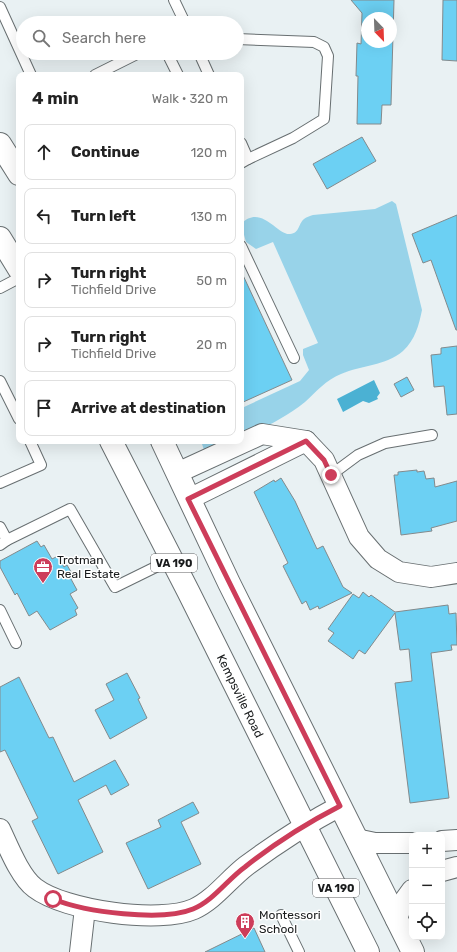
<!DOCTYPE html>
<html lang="en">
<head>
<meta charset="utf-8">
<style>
	body { margin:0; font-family:Rubik,sans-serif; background:#f6f6f6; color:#222 }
	.controls { position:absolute; right:12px; bottom:12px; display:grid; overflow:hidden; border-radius:8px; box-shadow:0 4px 16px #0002 }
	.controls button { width:36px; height:36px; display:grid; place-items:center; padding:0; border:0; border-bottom:1px solid #e0e0e0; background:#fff; color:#222; font:20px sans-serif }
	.compass { position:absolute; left:361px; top:12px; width:36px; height:36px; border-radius:50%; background:#fff; box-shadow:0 4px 16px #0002; rotate:157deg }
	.stop { position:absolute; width:12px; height:12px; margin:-9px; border:3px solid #cd3d5a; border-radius:50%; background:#fff }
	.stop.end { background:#cd3d5a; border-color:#fff; box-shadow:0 1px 4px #0008 }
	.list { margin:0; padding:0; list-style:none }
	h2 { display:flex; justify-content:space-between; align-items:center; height:52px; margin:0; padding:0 16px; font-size:17px }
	h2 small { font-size:13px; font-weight:400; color:#767676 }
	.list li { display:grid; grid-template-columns:26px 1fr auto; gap:12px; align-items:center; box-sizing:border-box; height:56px; margin:0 8px 8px; padding:0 8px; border:1px solid #e0e0e0; border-radius:8px }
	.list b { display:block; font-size:15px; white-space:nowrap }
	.list p { margin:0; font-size:13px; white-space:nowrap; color:#767676 }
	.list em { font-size:13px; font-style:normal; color:#767676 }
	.icon { flex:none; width:22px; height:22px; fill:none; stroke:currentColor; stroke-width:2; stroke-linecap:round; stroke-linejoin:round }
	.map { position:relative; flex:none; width:457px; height:952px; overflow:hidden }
	.search { position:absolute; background:#fff; box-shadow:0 4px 16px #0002; left:16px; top:16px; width:228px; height:44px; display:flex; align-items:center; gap:10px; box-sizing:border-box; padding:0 14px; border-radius:22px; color:#767676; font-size:15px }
	.panel { position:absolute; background:#fff; box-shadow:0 4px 16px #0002; left:16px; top:72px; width:228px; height:372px; border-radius:8px }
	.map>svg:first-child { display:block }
	.green { fill:#98d3e9 }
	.water { fill:#4bb1d3 }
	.building { fill:#6cd0f3; stroke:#838a8c; fill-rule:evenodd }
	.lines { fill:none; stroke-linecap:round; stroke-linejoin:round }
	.service-casing { stroke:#686f71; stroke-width:12 }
	.minor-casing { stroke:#686f71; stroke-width:22 }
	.primary-casing { stroke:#686f71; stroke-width:24 }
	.service { stroke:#fff; stroke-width:10 }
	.minor { stroke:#fff; stroke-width:20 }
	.primary { stroke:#fff; stroke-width:22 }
	.route { stroke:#cd3d5a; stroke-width:5 }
	.labels { text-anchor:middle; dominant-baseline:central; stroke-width:3; stroke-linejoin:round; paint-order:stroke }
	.shield { fill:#fff; stroke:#5e5f60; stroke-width:1 }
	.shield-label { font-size:11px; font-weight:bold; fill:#191b1c }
	.poi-label { font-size:12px; fill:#191b1c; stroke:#fff; text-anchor:start }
	.street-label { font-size:12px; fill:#191b1c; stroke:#fff }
</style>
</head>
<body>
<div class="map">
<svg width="457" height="952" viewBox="0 0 457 952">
	<rect width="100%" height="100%" fill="#e9f1f3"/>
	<!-- green -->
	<g class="green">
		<path d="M392 201 396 204 422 310C419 325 415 340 403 351 385 366 362 365 341 374 326 380 316 392 305 402 285 418 264 428 241 438V411L244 407 300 381 309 370 303 355V349L318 343 273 242 256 249 246 242 241 224C261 203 278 236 290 234 300 233 298 224 304 219 306 217 310 216 313 215L375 209Z"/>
		<path d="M201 441H234L204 450Z"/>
	</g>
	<!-- water -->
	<path class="water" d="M374 380 380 393 377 397 378 399 369 403 363 401 343 412 337 399Z"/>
	<!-- building -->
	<g class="building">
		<path d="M351 0H394L391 105H382L381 124H357L358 76H356L357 43 361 44 362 13ZM367 18H391V42H367Z"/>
		<path d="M443 0H457V61L442 60Z"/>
		<path d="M362 137 376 161 327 189 313 164Z"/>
		<path d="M457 215V330H456L431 260 423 263 412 234Z"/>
		<path d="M241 271 292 380 241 403Z"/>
		<path d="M457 346V414L447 415 444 386 434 387 431 355 441 354V348Z"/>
		<path d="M407 377 414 390 401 397 394 384Z"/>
		<path d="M417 470V472L424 471 426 479 434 478 435 487 457 481V521L431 528 432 531 401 535 394 475H398V472Z"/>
		<path d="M281 478 295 501 317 549 323 546 343 587 352 593 319 609 318 606 310 610 306 601 302 604 283 566 288 563 254 492 274 480 275 482Z"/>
		<path d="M37 541 41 547 44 545 52 559 58 556 64 567 67 565 74 577 71 579 77 590 70 594 78 608 75 610 77 615 50 630 37 611 29 616 17 593 15 595 0 567V561Z"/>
		<path d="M363 592 369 597 371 595 395 612 448 605 449 614 456 613 457 645H451L452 650 431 653 449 798 410 803 395 683 412 681 409 649 400 650 395 613 365 654 359 650 353 659 328 641 334 633 328 629 353 594 359 598Z"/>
		<path d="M127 673 140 698 138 699 147 718 110 739 95 710 114 700 106 684Z"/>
		<path d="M19 677 49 738 53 737 74 782 115 760 129 785 111 795 106 785 78 800 103 852 58 874 32 821 38 818 5 750 0 752V687Z"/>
		<path d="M193 802 199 813 181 822 201 864 148 889 126 843 161 827 158 820Z"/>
		<path d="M254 928 265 952H205Z"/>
	</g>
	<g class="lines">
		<!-- service casing -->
		<g class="service-casing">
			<g id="service">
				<path d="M174 0 185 23"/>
				<path d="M0 7 31 75"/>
				<path d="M237 39 314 42 324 47 328 56 324 119 293 138 248 159"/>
				<path d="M167 53 178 75"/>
				<path d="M199 53 209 75"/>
				<path d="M95 75 139 53"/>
				<path d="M241 143 248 159 241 163"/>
				<path d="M241 246 294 358"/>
				<path d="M0 288 19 278"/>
				<path d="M0 381 19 419"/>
				<path d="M331 475 358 455 385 443 432 435"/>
				<path d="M0 483 41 465 30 441"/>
				<path d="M0 527 7 540 0 545"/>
				<path d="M7 540 70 509 115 587 172 559"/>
				<path d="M0 610 16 643"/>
				<path d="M281 915 299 952"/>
			</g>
		</g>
		<!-- minor casing -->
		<g class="minor-casing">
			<g id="minor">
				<path d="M177 473 262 434 306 441 324 460 359 537 378 559 399 572 431 577 457 573"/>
				<path d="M189 499 306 441"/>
				<path d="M0 829C8 846 20 877 35 888 65 911 160 924 194 909 214 900 229 879 246 866 277 843 306 824 340 806"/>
				<path d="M356 839 375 843H412"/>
				<path d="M442 841 457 840"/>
				<path d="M442 871 457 867"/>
				<path d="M396 920 404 901 412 890"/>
				<path d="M80 952 85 908"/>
			</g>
		</g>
		<!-- primary casing -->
		<g class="primary-casing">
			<g id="primary">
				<path d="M0 144 19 174"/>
				<path d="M0 238 19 269"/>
				<path d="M111 441 188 591 368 952"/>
				<path d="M162 441 229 583 413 952"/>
			</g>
		</g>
		<!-- service -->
		<use href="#service" class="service"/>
		<!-- minor -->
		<use href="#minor" class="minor"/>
		<!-- primary -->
		<use href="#primary" class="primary"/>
	</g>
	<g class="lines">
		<!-- route -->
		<path class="route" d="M53 899C85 912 162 922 193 909 213 901 228 879 245 867 275 843 307 823 340 806L188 499 306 441 324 460 331 475"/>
	</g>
	<!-- icons -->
	<defs>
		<g id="office-pin" transform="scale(1)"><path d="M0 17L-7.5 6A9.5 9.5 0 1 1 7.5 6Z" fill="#cd3d5a" stroke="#fff"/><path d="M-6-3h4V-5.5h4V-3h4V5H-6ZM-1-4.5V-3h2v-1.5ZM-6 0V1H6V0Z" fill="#fff"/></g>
		<g id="building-pin" transform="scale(1)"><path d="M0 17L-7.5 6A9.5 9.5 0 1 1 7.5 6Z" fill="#cd3d5a" stroke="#fff"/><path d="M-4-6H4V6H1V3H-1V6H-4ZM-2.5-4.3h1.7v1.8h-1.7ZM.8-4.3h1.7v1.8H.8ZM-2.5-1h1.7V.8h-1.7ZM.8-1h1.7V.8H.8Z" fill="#fff"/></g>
	</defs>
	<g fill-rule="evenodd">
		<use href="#office-pin" x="43" y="567"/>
		<use href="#building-pin" x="245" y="922"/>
	</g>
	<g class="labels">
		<!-- shield labels -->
		<g class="shield">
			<rect x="151" y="554" width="46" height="18" rx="3"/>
			<rect x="313" y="879" width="46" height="18" rx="3"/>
		</g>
		<g class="shield-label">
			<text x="174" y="563">VA 190</text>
			<text x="336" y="888">VA 190</text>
		</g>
		<!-- poi labels -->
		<g class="poi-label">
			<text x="57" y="560">Trotman<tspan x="57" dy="14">Real Estate</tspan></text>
			<text x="259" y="915">Montessori<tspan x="259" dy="14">School</tspan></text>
		</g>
		<!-- street labels -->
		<g class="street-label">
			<text transform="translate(240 696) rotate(64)">Kempsville Road</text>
		</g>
	</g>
</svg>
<div class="controls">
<button>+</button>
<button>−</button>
<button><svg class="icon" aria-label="locate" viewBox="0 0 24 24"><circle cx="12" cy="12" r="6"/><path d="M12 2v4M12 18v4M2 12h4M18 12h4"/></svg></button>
</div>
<svg class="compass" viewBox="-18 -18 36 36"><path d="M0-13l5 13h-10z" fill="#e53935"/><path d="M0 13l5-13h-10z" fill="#767676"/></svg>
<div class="stop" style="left:53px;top:899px"></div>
<div class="stop end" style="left:331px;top:475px"></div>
<div class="search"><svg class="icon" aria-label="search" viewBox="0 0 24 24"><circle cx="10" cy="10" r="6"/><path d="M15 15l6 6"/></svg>Search here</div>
<section class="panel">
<h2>4 min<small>Walk · 320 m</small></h2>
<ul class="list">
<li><svg class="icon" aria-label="ahead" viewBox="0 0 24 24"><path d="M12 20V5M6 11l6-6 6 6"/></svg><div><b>Continue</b></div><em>120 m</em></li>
<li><svg class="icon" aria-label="left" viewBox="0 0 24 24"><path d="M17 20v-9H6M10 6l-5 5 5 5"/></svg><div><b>Turn left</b></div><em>130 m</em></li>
<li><svg class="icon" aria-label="right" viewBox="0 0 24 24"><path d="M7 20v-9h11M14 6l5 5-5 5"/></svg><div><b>Turn right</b><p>Tichfield Drive</p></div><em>50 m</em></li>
<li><svg class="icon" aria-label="right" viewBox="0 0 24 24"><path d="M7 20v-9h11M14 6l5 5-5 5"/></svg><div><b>Turn right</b><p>Tichfield Drive</p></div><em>20 m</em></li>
<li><svg class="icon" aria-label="arrive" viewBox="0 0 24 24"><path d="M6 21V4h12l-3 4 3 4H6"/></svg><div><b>Arrive at destination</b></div></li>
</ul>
</section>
</div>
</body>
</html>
